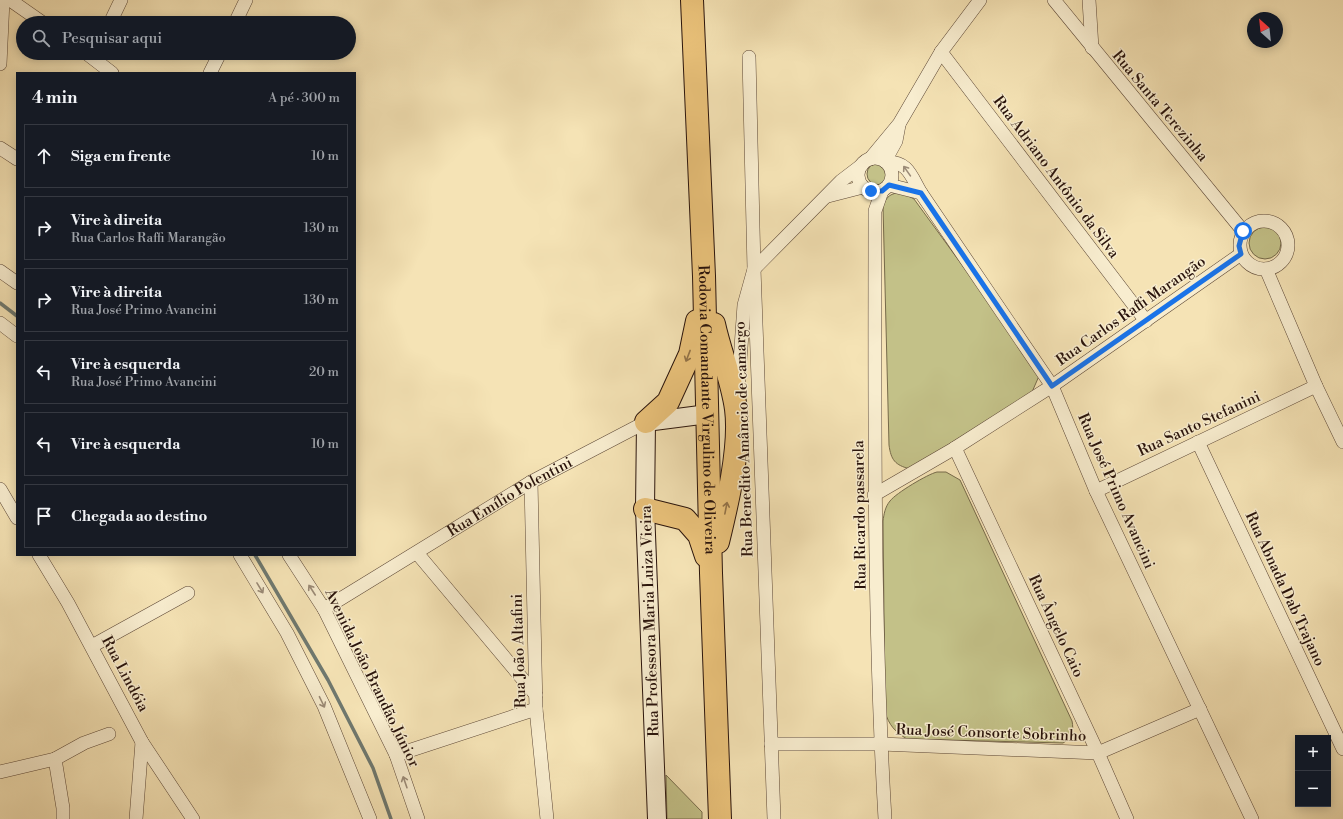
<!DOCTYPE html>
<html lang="pt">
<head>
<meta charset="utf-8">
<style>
	body { margin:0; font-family:"Libre Bodoni",serif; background:#20242c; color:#f1f3f6 }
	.controls { position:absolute; right:12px; bottom:12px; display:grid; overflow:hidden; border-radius:0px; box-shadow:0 2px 10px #0003 }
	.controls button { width:36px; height:36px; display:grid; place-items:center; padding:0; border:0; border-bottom:1px solid #363941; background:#171b24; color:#f1f3f6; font:20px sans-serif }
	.compass { position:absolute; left:1247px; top:12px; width:36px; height:36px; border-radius:50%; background:#171b24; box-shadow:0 2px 10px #0003; rotate:333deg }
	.stop { position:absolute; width:12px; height:12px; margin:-9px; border:3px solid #1a73e8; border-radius:50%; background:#fff }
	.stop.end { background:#1a73e8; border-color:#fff; box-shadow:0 1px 4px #0008 }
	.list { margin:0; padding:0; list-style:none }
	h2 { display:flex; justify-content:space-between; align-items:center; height:52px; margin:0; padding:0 16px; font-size:17px }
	h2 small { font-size:13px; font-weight:400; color:#9ea1a6 }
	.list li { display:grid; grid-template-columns:26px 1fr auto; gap:12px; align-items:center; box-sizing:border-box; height:64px; margin:0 8px 8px; padding:0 8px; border:1px solid #363941; border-radius:0px }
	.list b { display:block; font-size:15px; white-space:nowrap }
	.list p { margin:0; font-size:13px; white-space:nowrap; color:#9ea1a6 }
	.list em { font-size:13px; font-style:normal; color:#9ea1a6 }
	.icon { flex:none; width:22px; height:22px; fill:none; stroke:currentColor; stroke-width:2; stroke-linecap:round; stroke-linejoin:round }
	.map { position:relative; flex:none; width:1343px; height:819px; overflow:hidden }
	.search { position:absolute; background:#171b24; box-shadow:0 2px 10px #0003; left:16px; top:16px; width:340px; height:44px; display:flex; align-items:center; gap:10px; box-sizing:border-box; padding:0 14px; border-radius:22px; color:#9ea1a6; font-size:15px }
	.panel { position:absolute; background:#171b24; box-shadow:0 2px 10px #0003; left:16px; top:72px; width:340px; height:484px; border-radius:0px }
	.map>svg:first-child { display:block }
	.green { fill:#c3c188; stroke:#766a4a }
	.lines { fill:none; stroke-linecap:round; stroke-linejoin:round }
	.stream { stroke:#6f7970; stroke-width:3.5 }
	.street-casing { stroke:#5c4736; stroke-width:14 }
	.secondary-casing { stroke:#29130b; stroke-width:20 }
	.highway-casing { stroke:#29130b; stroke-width:24 }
	.street { stroke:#f8edcf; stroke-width:13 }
	.secondary { stroke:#f8edcf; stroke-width:18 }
	.highway { stroke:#eac27a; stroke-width:22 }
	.oneway { stroke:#9b8b77 }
	.oneway2 { stroke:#937348 }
	.route { stroke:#1a73e8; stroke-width:5 }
	.labels { text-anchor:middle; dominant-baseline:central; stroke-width:3; stroke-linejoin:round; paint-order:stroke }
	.street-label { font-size:15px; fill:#29130b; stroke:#f8edcf }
</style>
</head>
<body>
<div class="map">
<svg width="1343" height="819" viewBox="0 0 1343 819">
	<rect width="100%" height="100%" fill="#f5e3b5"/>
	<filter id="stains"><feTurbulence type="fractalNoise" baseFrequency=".005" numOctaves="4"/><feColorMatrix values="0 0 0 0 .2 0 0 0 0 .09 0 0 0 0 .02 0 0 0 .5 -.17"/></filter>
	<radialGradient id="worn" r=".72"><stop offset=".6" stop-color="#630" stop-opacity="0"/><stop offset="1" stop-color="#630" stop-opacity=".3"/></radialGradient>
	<!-- green -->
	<g class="green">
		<circle cx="878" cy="174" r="11"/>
		<path d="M901 192 914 199 1032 361 1039 376 1032 392 910 469C895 465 891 460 889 445L883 206C887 195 891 194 901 192Z"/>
		<circle cx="1265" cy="243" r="16"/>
		<path d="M937 472H946L960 480 1072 721C1074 730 1072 738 1063 743L907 739C895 732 889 725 885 712L883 521C884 514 885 507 890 501 896 493 928 474 937 472Z"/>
		<path d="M666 775 702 812V819H667Z"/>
	</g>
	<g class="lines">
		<!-- stream -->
		<g class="stream">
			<path d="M0 303 17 316"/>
			<path d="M255 555 328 680 373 768 391 819"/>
		</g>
		<!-- street casing -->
		<g class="street-casing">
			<g id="street">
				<path d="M10 0 43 23"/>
				<path d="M1054 0 1243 231"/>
				<path d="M1089 0 1092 48"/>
				<path d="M110 23 121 0"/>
				<path d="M235 23 246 0"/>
				<path d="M941 52 1146 321"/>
				<path d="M86 53 112 73"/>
				<path d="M749 57 754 269 774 819"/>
				<path d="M0 64 3 0"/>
				<path d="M210 73 220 53"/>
				<path d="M0 148 17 159"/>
				<circle cx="875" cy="175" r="17"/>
				<path d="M870 159 899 124 941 52 980 0"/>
				<path d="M885 161 896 141 899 125"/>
				<path d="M886 162C908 161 911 176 921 193L1052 386 1096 491 1252 819"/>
				<path d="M889 185 921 193"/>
				<path d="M882 191 875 211C875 414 873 616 885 819"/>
				<path d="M828 196 863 187"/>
				<circle cx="1264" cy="245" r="24"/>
				<path d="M1266 269 1316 386 1343 442"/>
				<path d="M0 271 17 283"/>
				<path d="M0 323 17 336"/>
				<path d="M738 390 744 305 754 269 841 181 862 165"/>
				<path d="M1198 442 1343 749"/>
				<path d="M955 448 1098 753 1127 819"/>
				<path d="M531 482 536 709 547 819"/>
				<path d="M0 489 17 518"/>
				<path d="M1096 491 1316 386"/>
				<path d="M874 495 955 448 1052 386 1241 254"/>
				<path d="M417 553 536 695"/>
				<path d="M39 555 68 603 142 742 193 819"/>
				<path d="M240 555 287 633 324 706 370 819"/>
				<path d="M289 555 324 609 396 755 418 819"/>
				<path id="s1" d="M324 609 531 482 646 422"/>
				<path d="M92 646 188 593"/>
				<path d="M771 744H881L1098 753 1200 709"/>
				<path d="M396 755 536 709"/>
				<path d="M55 759 63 808V819"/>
				<path d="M0 772 55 759 84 743 109 734"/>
				<path d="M136 819 142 742"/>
			</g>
		</g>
		<!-- secondary casing -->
		<g class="secondary-casing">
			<path id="secondary" d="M657 819 645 509 646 422 708 414"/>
		</g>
		<!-- highway casing -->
		<g class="highway-casing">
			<g id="highway">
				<path id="s2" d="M692 0 704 276 711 573 720 819"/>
				<path d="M714 324C720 352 732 380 736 409 741 447 727 505 718 542"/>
				<path d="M646 422 668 402 690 354 697 321"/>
				<path d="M645 509 685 519 699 535 706 556"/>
			</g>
		</g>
		<!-- street -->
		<use href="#street" class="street"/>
		<!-- secondary -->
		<use href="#secondary" class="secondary"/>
		<!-- highway -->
		<use href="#highway" class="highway"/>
	</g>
	<!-- one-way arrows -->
	<defs><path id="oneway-shaft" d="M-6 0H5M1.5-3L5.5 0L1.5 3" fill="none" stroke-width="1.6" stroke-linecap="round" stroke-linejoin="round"/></defs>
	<g class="oneway">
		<use href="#oneway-shaft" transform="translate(907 171) rotate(-125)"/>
		<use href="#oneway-shaft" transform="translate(260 588) rotate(59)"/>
		<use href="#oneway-shaft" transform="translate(312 590) rotate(-123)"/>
		<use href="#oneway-shaft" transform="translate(322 702) rotate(64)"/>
		<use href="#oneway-shaft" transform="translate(405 782) rotate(-109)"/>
	</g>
	<g class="oneway2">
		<use href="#oneway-shaft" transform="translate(688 356) rotate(111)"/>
		<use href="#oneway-shaft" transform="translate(726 508) rotate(-79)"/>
	</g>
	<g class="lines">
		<!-- route -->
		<path class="route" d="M871 191H882L889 185 921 193 1052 386 1241 254 1239 246 1243 231"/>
	</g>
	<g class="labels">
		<!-- street labels -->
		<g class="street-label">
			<text transform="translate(1160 106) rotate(50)">Rua Santa Terezinha</text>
			<text transform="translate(1056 177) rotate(53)">Rua Adriano Antônio da Silva</text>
			<text transform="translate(1131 311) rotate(-35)">Rua Carlos Raffi Marangão</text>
			<text stroke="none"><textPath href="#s2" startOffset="410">Rodovia Comandante Virgulino de Oliveira</textPath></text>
			<text transform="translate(1199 424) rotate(-25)">Rua Santo Stefanini</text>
			<text transform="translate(744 439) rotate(-92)">Rua Benedito Amâncio de camargo</text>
			<text transform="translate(1116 491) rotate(66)">Rua José Primo Avancini</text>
			<text stroke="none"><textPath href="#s1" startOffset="217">Rua Emílio Polentini</textPath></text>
			<text transform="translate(860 515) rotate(-91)">Rua Ricardo passarela</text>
			<text transform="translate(1285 589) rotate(65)">Rua Abnada Dab Trajano</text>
			<text transform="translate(650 621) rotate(-92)">Rua Professora Maria Luiza Vieira</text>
			<text transform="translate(1056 626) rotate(65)">Rua Ângelo Caio</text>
			<text transform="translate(519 651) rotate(-92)">Rua João Altafini</text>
			<text transform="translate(125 674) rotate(62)">Rua Lindóia</text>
			<text transform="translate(372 678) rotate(64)">Avenida João Brandão Júnior</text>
			<text transform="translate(991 733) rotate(2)">Rua José Consorte Sobrinho</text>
		</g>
	</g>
	<rect width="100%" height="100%" filter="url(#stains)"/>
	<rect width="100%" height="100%" fill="url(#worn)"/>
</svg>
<div class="controls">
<button>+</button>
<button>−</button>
</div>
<svg class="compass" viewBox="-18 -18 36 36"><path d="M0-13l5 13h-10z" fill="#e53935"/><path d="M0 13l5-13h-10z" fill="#9ea1a6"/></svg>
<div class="stop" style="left:1243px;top:231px"></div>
<div class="stop end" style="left:871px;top:191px"></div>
<div class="search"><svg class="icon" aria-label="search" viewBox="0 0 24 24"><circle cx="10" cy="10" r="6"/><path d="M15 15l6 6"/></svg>Pesquisar aqui</div>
<section class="panel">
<h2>4 min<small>A pé · 300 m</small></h2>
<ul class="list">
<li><svg class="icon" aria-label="ahead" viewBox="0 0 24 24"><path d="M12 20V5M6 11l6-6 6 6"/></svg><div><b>Siga em frente</b></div><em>10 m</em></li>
<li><svg class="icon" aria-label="right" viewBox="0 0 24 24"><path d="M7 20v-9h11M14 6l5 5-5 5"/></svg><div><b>Vire à direita</b><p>Rua Carlos Raffi Marangão</p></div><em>130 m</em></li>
<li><svg class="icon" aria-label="right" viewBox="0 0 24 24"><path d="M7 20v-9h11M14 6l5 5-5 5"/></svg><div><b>Vire à direita</b><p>Rua José Primo Avancini</p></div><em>130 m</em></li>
<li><svg class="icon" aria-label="left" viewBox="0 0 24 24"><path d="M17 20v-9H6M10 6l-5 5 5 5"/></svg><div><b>Vire à esquerda</b><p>Rua José Primo Avancini</p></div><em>20 m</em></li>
<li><svg class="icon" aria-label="left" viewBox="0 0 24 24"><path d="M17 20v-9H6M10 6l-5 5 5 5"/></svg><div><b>Vire à esquerda</b></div><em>10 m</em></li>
<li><svg class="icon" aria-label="arrive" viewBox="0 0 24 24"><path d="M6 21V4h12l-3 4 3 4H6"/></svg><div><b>Chegada ao destino</b></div></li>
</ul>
</section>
</div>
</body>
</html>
